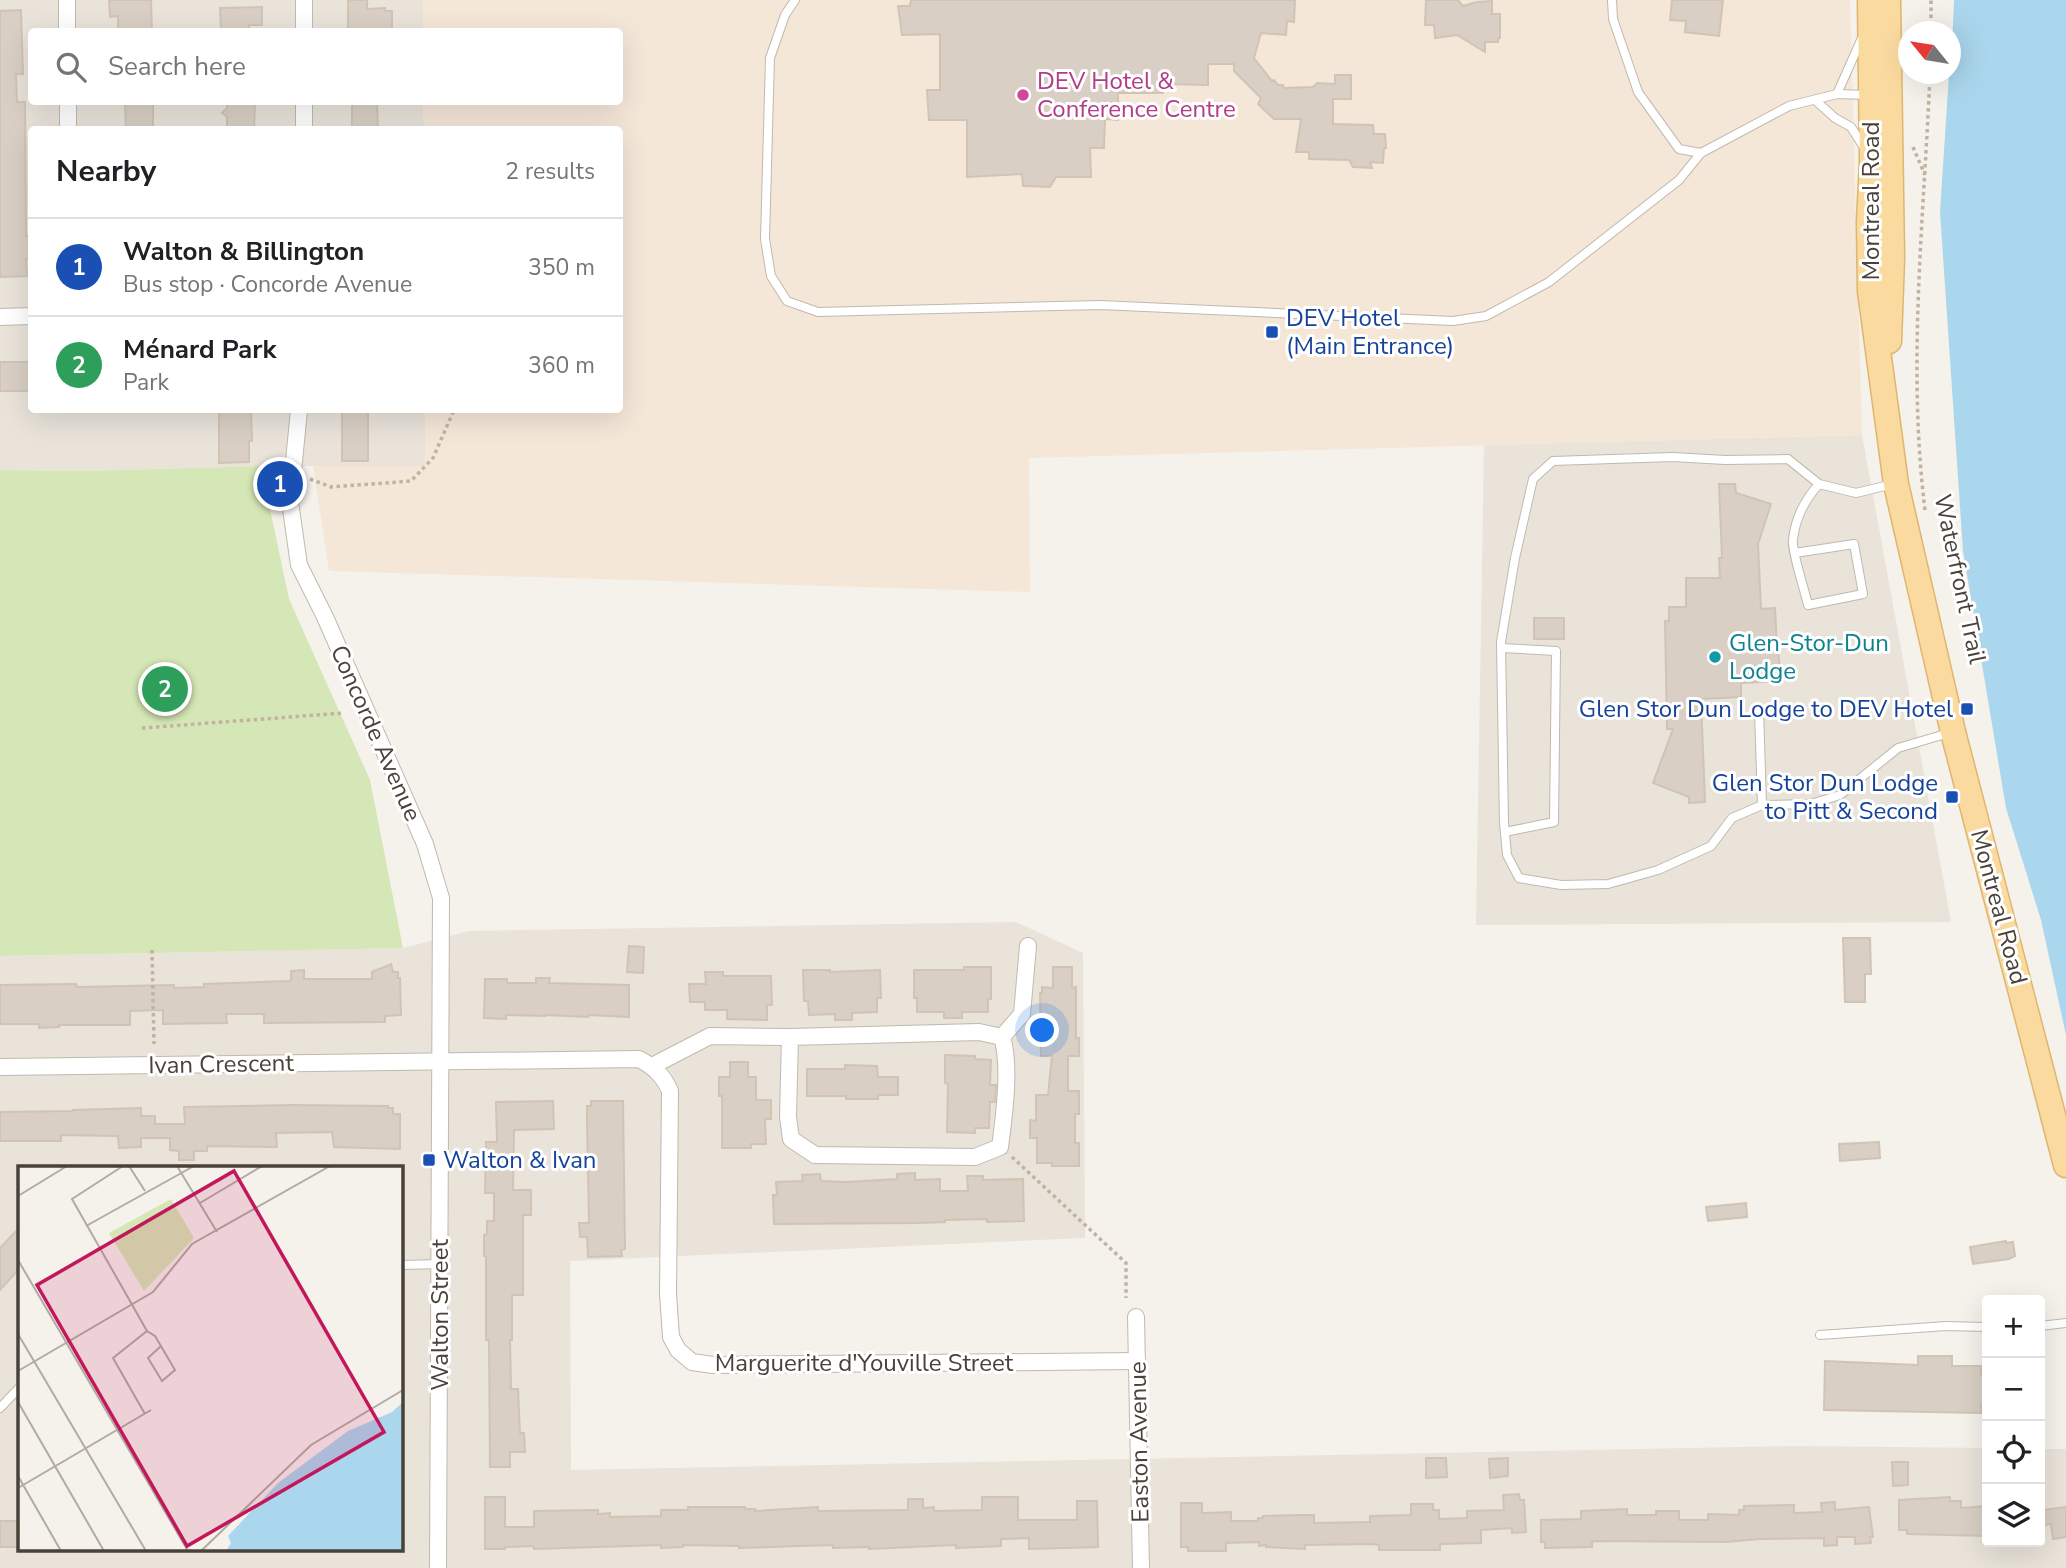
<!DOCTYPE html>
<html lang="en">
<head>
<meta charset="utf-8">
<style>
	body { margin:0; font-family:"Nunito Sans",sans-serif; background:#f6f6f6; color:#202124 }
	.controls { position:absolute; right:21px; bottom:21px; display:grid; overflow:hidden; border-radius:7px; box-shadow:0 7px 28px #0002 }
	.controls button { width:63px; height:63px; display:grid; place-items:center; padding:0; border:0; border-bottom:2px solid #e0e0e0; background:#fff; color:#202124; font:35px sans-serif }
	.compass { position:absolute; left:1898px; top:21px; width:63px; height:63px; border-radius:50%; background:#fff; box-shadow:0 7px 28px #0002; rotate:300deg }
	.you { position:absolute; left:1043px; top:1031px; width:24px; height:24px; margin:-18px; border:5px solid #fff; border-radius:50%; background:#1a73e8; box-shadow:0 0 0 10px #1a73e833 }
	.badge { display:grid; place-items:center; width:46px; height:46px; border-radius:50%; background:#ea580c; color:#fff; font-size:23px; font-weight:700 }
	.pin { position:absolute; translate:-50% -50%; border:4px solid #fff; box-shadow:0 2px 7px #0006 }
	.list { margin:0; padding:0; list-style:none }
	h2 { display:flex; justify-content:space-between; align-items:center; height:91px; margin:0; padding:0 28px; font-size:30px }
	h2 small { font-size:23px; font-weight:400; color:#757577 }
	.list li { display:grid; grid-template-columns:46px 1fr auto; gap:21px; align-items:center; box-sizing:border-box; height:98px; padding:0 28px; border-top:2px solid #e0e0e0 }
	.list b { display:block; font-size:26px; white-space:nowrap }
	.list p { margin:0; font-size:23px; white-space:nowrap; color:#757577 }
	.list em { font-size:23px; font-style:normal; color:#757577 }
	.icon { flex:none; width:38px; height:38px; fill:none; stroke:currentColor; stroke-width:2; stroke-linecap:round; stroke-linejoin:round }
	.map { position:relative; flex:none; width:2066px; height:1568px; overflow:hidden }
	.search { position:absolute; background:#fff; box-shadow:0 7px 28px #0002; left:28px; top:28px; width:595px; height:77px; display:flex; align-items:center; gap:18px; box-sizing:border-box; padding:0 24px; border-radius:7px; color:#757577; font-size:26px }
	.panel { position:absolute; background:#fff; box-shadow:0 7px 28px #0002; left:28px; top:126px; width:595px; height:287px; border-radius:7px }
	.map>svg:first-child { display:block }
	.residential { fill:#e9e3da; fill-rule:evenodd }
	.commercial { fill:#f5e7d8 }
	.green { fill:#d5e7b6 }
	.water { fill:#abd7ee }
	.building { fill:#d9cfc4; stroke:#d1c4b5; stroke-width:2 }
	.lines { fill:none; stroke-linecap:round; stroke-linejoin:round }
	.lane-casing { stroke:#c0b9ae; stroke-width:10 }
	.street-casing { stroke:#c0b9ae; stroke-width:18 }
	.primary-casing { stroke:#dfb66f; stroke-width:27 }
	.path { stroke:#c2b3a0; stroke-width:3.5; stroke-dasharray:3.5 3.5; stroke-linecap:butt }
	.lane { stroke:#fff; stroke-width:8 }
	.street { stroke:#fff; stroke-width:16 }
	.primary { stroke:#fada9f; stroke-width:24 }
	.hotel-dot { fill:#d1479c; stroke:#fff; stroke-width:2.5 }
	.transit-dot { fill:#1a4fb4; stroke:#fff; stroke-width:2.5 }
	.culture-dot { fill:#0f9aa8; stroke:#fff; stroke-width:2.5 }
	.labels { text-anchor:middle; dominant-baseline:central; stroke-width:6; stroke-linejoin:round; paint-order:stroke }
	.hotel-label { font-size:24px; fill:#b23c85; stroke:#fff; text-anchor:start }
	.street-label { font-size:24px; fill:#494239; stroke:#fff }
	.transit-label { font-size:24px; fill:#164399; stroke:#fff; text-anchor:start }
	.culture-label { font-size:24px; fill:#0d838f; stroke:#fff; text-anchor:start }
	.inset-road { fill:none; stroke:#b0aba4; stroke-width:2 }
	.view { fill:#c2185b; fill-opacity:0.15; stroke:#c2185b; stroke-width:3.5 }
	.inset-edge { fill:none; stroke:#494239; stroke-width:3.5 }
</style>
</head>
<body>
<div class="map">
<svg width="2066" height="1568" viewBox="0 0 2066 1568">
	<rect width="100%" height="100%" fill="#f5f1eb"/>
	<!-- residential -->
	<g class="residential">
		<path d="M0 0H423V31L32 32V102H423L424 129 32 130V410H425V466H261L83 471 0 470Z"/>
		<path d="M1862 435 1951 922 1476 925 1484 445Z"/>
		<path d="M1016 922 1083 953 1085 1238 570 1261 571 1470 1795 1446 1987 1448V1542H2040V1449H2066V1568H0V956L403 948 469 931ZM19 1167H401V1549H19Z"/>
	</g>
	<!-- commercial -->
	<path class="commercial" d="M423 0H1850L1862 435 1029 458 1030 592 329 571 313 466H425V410H620V130L424 129 423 102H620V32L423 31Z"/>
	<!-- green -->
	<path class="green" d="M261 466 289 599 370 780 403 948 0 956V470L83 471Z"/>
	<!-- water -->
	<path class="water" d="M1954 0H2066V1035L2041 920 2006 808 1963 551 1940 212 1949 74H1951Z"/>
	<!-- building -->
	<g class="building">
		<path d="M109 0H151L152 32H118V16L110 17Z"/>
		<path d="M348 0H367V9L385 8V11H392V32H348Z"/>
		<path d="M911 0H1295L1294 22 1287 21 1286 35 1261 33 1254 58 1272 81 1274 80 1278 85H1283L1284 88 1313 87 1317 83 1335 84V75H1351V99H1333V124L1373 125 1374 134H1385L1386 148H1384L1383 163 1370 162 1372 168 1353 167 1349 160 1309 159V152H1296L1301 119H1274L1258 104 1261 98 1234 71V64H1208V85L1163 84V93H1118V120L1105 119 1104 148H1090L1091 177H1056L1050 187 1023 186 1022 174 967 177V120H929L927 90H940V34L902 35 898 6H910Z"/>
		<path d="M1426 0H1458L1463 6 1477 2 1492 1V14H1500V38L1498 39V42H1485V52L1457 35 1435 38 1434 25H1425Z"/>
		<path d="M1672 0H1723L1719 36 1685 32 1686 21 1670 20Z"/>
		<path d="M262 7V25H249V31L247 32H221L220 8Z"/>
		<path d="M21 10 23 74H16L17 102H25L26 236H29L30 259H26L27 276 0 277V11Z"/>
		<path d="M125 102H153V129H126Z"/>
		<path d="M227 102H255L254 130H227V117L222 113 227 108Z"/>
		<path d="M352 102H377L378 130H352Z"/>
		<rect x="0" y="362" width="32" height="29"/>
		<path d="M219 410H251L252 441H249V462L219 463Z"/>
		<rect x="342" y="410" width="26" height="51"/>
		<path d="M1719 484H1735L1736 493 1771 504 1758 544 1761 609 1775 608 1777 646 1782 681 1741 683V697L1701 699 1705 802 1689 803V797L1653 783 1673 729H1667L1665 621H1669V607H1686V578H1720L1719 558H1722Z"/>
		<rect x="1534" y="618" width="30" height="21"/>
		<path d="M1843 938H1870L1871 974H1865V1002H1845Z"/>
		<path d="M629 946 644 947 643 973 627 972Z"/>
		<path d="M391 964 393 972H398V978H400L401 1015 385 1016V1022L264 1023V1014H226L227 1023 163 1024V1010L130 1011V1025H59V1027L39 1028V1024H0V985L76 984 77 987 174 985V988L204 987V984L289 981 291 980V971L304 970V979H372V972Z"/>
		<path d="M964 967H991V999H988V1012H962V1018H944V1012H917V998H914V970H964Z"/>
		<path d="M1053 967H1072V988L1076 987V1038H1079V1056H1068V1091H1079V1114H1075V1143H1079V1166H1052V1163H1037V1138H1030V1120L1036 1121V1095H1048L1052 1056H1041L1040 993H1042V987L1053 988Z"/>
		<path d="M803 970H830V972L880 970 881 998H877V1012L852 1013V1020H835V1014L809 1015 808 1001H804Z"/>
		<path d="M705 972H723V976H771L772 1005H767V1020L727 1019V1010H705V1002H690L689 984H706Z"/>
		<path d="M536 978H550L549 983 629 985V1017L588 1015V1017L546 1015 545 1016 506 1015V1019L484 1018 485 979H507V983H536Z"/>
		<path d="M945 1055 975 1056V1059L991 1060 990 1085H996L995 1102H990L989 1128H975V1133L947 1132 948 1084 945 1083Z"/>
		<path d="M730 1062H748V1077H756V1100H771V1119H765L766 1144H751V1148H722V1096H719V1077H730Z"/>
		<path d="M845 1065 877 1066 878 1077H898V1095H878V1099H846V1096H807V1069H845Z"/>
		<path d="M553 1101 554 1129 514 1130 513 1190H531V1215H523V1295H512V1340H510L511 1389H518L520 1433H524L525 1452H510V1467H490L489 1340H486V1256H484V1235L487 1234V1221H494V1193H485L486 1142H497L496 1102Z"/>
		<path d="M591 1101H623L625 1249 621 1250 622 1256 588 1257 587 1237H580L579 1223H589L587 1119V1106H591Z"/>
		<path d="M292 1105 388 1106V1108H393V1114H400V1149L334 1147 332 1132 276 1133 277 1147 207 1146V1151H194V1160H179V1151L170 1150V1138H141V1147L119 1148 118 1136 61 1135V1141H0V1112L73 1111V1110L141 1108V1116H155V1124H185L184 1107Z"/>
		<path d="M1879 1142 1880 1158 1840 1161 1839 1144Z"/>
		<path d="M915 1173V1180L940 1179V1191H968L967 1176H983V1180L1023 1179 1024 1221 987 1222V1219L945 1220V1222L920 1223 774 1224 773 1195H777L776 1182 803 1181 802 1175 820 1174 821 1181 846 1182 897 1179V1174Z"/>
		<path d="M1746 1203 1747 1217 1708 1221 1706 1207Z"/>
		<path d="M19 1228V1269L0 1290V1248Z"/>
		<path d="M2006 1241V1243L2013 1242 2015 1256 2009 1259 1973 1264 1970 1247Z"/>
		<path d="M1918 1356H1952V1366H1981V1376H1987V1403H1981V1413L1824 1410 1825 1361 1918 1365Z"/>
		<path d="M1426 1458H1446L1447 1477 1426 1478Z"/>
		<path d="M1508 1458V1476L1490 1478 1489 1459Z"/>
		<path d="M1892 1462H1908V1485L1893 1486Z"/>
		<path d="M1519 1494 1520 1500H1524L1526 1532 1512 1533V1528L1481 1530V1543L1440 1544V1550H1379V1545L1371 1544 1305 1545V1549L1266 1547V1545L1259 1546V1542L1226 1543V1551H1188V1547H1181V1503H1202V1513L1231 1512V1521H1258V1518H1263V1516L1300 1515H1314V1523L1370 1522V1516L1411 1515V1504H1433V1510H1439V1519L1467 1518V1511L1504 1510 1503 1495Z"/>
		<path d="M485 1497H505V1527H534V1511L598 1510V1514L610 1513V1517L661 1516V1510H688V1507H745V1509H755V1511L818 1507V1511L908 1510V1499H923V1508L934 1507V1511L982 1510V1497H1018V1520H1077V1501H1097L1098 1547 1029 1549V1538L1001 1539V1546L956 1548V1545L869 1549V1547L833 1548V1545L739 1548V1546L683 1545V1547L661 1548V1545L534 1549 533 1546 505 1547V1549H485Z"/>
		<path d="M1950 1497V1501H1961V1508L1987 1506V1536L1907 1534V1530H1899V1500Z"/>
		<path d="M1835 1502V1510L1869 1507 1873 1537H1870L1871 1543 1855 1544V1537H1837V1545L1824 1546V1538L1760 1539 1726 1542 1595 1541 1592 1542V1547L1545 1548V1542H1541V1520L1581 1519V1511L1627 1509V1515H1656V1511H1679V1520H1708V1514L1739 1515V1510H1744V1506L1794 1505V1513L1822 1512 1821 1503Z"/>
		<path d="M2066 1507V1537L2053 1539 2051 1524 2044 1525 2042 1510Z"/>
		<path d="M0 1521H17L18 1547H0Z"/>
	</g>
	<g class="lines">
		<!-- lane casing -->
		<g class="lane-casing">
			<g id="lane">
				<path d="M795 0 785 15 770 58 765 239 771 276 787 301 818 312 1100 305 1453 321 1486 316 1549 282 1679 180 1701 153 1789 106 1837 94 1867 95"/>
				<path d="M1612 0 1613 19 1638 92 1679 149 1701 153"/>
				<path d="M1837 94 1861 40"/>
				<path d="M1815 100 1835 118 1851 127 1865 149"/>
				<path d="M1795 553 1854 544 1863 594 1808 605C1805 591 1791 550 1793 539 1796 516 1805 500 1819 484L1856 493 1893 484"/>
				<path d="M1502 648 1556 651 1554 822 1505 832"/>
				<path d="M1759 710 1762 805 1732 818 1711 846 1658 870 1608 884 1561 885 1519 878 1507 855 1504 823 1501 642 1515 558 1533 479 1553 461 1672 457 1725 460 1788 459 1819 484"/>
				<path d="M1762 805 1811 804 1840 795 1898 748 1949 733"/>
				<path d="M401 1265 441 1264"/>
				<path d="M2040 1326 2066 1323"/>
				<path d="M1820 1335 1946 1326 1987 1327"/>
				<path d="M0 1408 19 1388"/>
			</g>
		</g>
		<!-- street casing -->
		<g class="street-casing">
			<g id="street">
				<path d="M67 0V32"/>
				<path d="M304 0V32"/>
				<path d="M68 102V130"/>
				<path d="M304 102V130"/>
				<path d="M0 317 32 316"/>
				<path d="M299 410 290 502 299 565 325 617 425 844 441 898 438 1568"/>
				<path d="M1002 1037 1022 1014 1028 946"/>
				<path d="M652 1066 710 1036 790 1037 979 1032 1002 1037C1011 1065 1004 1117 1000 1147L975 1157 815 1155 791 1139 788 1117 790 1037"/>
				<path d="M0 1067 639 1059C654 1067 663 1075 670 1091L668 1294 671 1337 678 1350 692 1362 713 1365 1137 1361"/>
				<path d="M1136 1317 1141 1568"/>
			</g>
		</g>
		<!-- primary casing -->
		<g class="primary-casing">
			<g id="primary">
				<path d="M1870 0 1872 161 1869 222 1870 291 1896 484 1953 732 2066 1165"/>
				<path d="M1888 0 1892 258 1889 341"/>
			</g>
		</g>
		<!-- path -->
		<g class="path">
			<path d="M1931 32V0"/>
			<path d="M1913 147 1925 175"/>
			<path d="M310 479 331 487 411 481 433 458 454 410"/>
			<path d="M1925 510C1907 365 1924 219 1930 74"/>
			<path d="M142 728 344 713"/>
			<path d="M152 950 154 1044"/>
			<path d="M1012 1157 1126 1263V1298"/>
		</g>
		<!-- lane -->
		<use href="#lane" class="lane"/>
		<!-- street -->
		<use href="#street" class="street"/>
		<!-- primary -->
		<use href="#primary" class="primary"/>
	</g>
	<!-- markers -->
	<circle class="hotel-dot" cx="1023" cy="95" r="7"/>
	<g class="transit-dot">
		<rect x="1265" y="325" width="14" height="14" rx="3.5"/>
		<rect x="1960" y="702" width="14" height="14" rx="3.5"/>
		<rect x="1945" y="790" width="14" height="14" rx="3.5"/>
		<rect x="422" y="1153" width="14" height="14" rx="3.5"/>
	</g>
	<circle class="culture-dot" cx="1715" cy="657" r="7"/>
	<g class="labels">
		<!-- hotel labels -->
		<g class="hotel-label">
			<text x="1037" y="81">DEV Hotel &amp;<tspan x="1037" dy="28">Conference Centre</tspan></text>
		</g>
		<!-- street labels -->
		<g class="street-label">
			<text transform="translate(1871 201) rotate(-90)">Montreal Road</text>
			<text transform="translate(1960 579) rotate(78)">Waterfront Trail</text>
			<text transform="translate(376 733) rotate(66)">Concorde Avenue</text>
			<text transform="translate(1999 907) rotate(75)">Montreal Road</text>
			<text transform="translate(221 1064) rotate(-1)">Ivan Crescent</text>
			<text transform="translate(440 1315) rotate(-90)">Walton Street</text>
			<text x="864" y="1363">Marguerite d'Youville Street</text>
			<text transform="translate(1139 1442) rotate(-91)">Easton Avenue</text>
		</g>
		<!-- transit labels -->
		<g class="transit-label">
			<text x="1286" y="318">DEV Hotel<tspan x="1286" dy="28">(Main Entrance)</tspan></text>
			<text x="1953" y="709" text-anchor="end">Glen Stor Dun Lodge to DEV Hotel</text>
			<text x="1938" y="783" text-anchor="end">Glen Stor Dun Lodge<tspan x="1938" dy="28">to Pitt &amp; Second</tspan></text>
			<text x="443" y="1160">Walton &amp; Ivan</text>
		</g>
		<!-- culture labels -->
		<g class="culture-label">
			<text x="1729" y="643">Glen-Stor-Dun<tspan x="1729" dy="28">Lodge</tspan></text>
		</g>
	</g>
	<!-- overview -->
	<g transform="translate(18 1166)">
		<rect width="385" height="385" fill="#f5f1eb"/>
		<path d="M153 33 176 72 126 125 91 67Z" fill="#d5e7b6"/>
		<path d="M385 236V385H208L213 377 210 370 260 317 330 265 374 246Z" fill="#abd7ee"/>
		<path class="inset-road" d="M105 0 54 33 129 165 137 170 157 204 144 215 130 192 143 180M111 0 127 25M159 0 199 66M0 30 49 0M182 37 244 0M68 60 176 0M0 94 170 385M0 168 128 385M0 205 135 126 174 78 312 0M0 236 86 385M127 248 95 192 129 165M0 310 43 385M0 322 133 244M183 385 293 279 385 224"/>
		<path class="view" d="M216 5 366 266 169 380 19 119Z"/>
		<rect width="385" height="385" class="inset-edge"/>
	</g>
</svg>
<div class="controls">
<button>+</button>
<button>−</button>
<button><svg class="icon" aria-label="locate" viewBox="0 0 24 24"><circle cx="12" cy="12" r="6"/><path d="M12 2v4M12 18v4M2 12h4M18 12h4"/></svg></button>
<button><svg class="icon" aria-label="layers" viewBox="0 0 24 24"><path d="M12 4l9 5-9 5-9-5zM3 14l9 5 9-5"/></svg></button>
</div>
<svg class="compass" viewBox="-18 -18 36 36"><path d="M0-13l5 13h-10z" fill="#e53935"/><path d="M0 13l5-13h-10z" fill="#757577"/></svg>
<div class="you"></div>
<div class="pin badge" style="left:280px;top:484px;background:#1a4fb4">1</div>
<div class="pin badge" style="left:165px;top:689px;background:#2e9e5b">2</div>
<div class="search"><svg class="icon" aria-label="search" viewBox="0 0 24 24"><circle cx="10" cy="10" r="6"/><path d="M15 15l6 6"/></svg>Search here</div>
<section class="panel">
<h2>Nearby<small>2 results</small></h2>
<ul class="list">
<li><span class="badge" style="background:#1a4fb4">1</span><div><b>Walton &amp; Billington</b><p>Bus stop · Concorde Avenue</p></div><em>350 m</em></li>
<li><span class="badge" style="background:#2e9e5b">2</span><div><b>Ménard Park</b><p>Park</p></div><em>360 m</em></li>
</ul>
</section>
</div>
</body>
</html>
